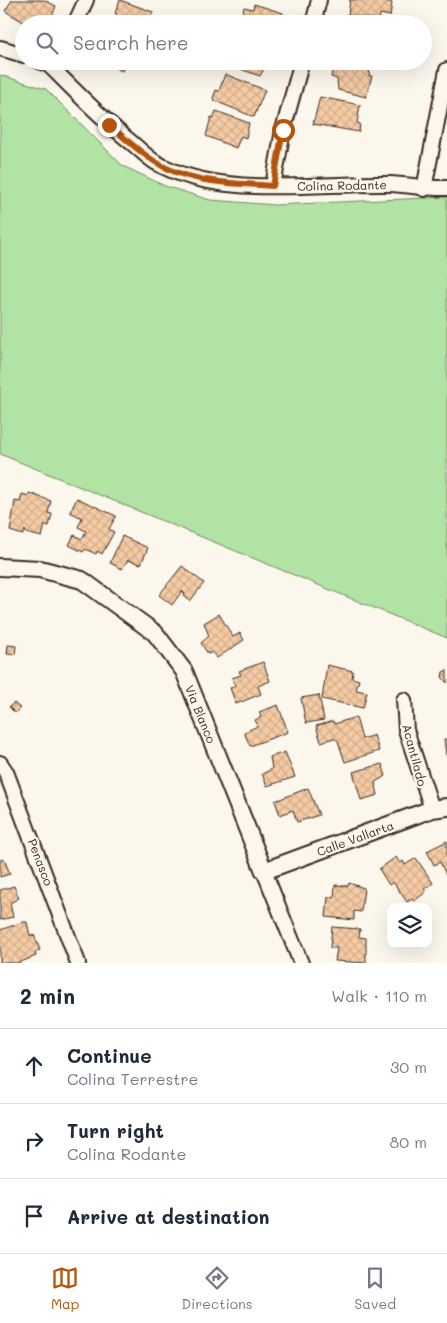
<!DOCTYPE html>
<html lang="en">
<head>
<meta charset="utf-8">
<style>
	body { margin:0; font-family:Mali,sans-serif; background:#f6f6f7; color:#1f2937 }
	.controls { position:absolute; right:15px; bottom:15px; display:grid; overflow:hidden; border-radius:10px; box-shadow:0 5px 20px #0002 }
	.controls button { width:45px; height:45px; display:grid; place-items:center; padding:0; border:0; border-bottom:1px solid #e0e1e3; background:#fff; color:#1f2937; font:25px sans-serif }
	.stop { position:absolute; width:15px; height:15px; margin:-11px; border:4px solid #b45309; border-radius:50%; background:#fff }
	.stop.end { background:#b45309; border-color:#fff; box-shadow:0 1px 5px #0008 }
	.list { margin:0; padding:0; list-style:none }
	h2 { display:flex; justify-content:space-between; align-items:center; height:65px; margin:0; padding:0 20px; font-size:21px }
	h2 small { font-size:16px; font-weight:400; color:#747a83 }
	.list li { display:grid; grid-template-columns:32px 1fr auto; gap:15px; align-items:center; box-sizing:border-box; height:75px; padding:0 20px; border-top:1px solid #e0e1e3 }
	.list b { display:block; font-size:19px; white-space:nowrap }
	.list p { margin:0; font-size:16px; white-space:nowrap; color:#747a83 }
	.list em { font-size:16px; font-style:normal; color:#747a83 }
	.icon { flex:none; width:28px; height:28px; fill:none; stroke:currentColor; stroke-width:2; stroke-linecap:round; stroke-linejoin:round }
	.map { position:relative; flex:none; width:447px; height:963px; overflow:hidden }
	.search { position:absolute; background:#fff; box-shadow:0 5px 20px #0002; left:15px; right:15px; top:15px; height:55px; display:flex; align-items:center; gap:12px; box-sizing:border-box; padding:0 18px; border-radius:28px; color:#747a83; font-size:19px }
	.sheet { height:290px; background:#fff }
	nav { display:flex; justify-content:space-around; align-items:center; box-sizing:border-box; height:70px; border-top:1px solid #e0e1e3; background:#fff; font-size:14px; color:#747a83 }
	nav a { display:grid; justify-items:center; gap:2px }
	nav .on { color:#b45309 }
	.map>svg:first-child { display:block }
	.grass { fill:#b0e3a4; stroke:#768661 }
	.building { fill:url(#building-cross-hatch); stroke:#3b2a1e }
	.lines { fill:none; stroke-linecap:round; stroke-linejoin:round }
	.minor-casing { stroke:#3b2a1e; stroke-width:18 }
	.tertiary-casing { stroke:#3b2a1e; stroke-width:20 }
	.minor { stroke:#fbf7ec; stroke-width:14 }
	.tertiary { stroke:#fbf7ec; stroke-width:16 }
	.route { stroke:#b45309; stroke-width:6 }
	.labels { text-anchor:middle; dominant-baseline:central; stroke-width:4.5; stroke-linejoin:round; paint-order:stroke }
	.street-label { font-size:12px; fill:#3b2a1e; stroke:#fbf7ec }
</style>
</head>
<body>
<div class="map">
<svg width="447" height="963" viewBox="0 0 447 963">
	<defs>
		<pattern id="building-cross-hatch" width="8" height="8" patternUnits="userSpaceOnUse" patternTransform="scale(1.25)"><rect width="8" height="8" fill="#f5cba4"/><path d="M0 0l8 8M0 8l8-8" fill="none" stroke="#d3ae8d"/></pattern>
	</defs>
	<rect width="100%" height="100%" fill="#fbf7ec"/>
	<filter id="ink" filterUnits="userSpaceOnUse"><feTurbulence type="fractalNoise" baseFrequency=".02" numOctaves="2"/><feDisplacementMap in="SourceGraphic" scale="10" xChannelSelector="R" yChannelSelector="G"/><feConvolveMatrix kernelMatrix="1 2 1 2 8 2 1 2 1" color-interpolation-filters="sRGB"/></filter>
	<g filter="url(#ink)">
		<!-- grass -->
		<path class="grass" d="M0 75 46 89 123 166 165 186 210 200 275 205 447 197V638L0 454Z"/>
		<!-- building -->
		<g class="building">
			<path d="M12 0H44L56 6 49 24H27L5 11Z"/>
			<path d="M120 0 153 12 150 19 155 21 154 24H117V15L115 13Z"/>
			<path d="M350 0H383L392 3 390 16 380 14 379 20 348 15Z"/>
			<path d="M254 4 283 13 281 24H248L241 21 244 7 253 9Z"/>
			<path d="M136 61 133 68 125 64 122 71 103 62Z"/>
			<path d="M230 61H268L260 76 229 65Z"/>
			<path d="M334 61 370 69 369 76H372L366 97 338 90 337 79 331 77Z"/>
			<path d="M225 74 265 90 254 117 215 101 213 98 216 90 219 91Z"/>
			<path d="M320 97 360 105 357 123 360 124 359 132 313 124Z"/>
			<path d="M216 111 249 123 246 138 241 136 236 148 206 136 211 117 213 118Z"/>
			<path d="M29 493 51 501 48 513 52 514 49 526 45 525 42 537 26 533 25 530 23 535 10 531 15 501 20 502 22 494 29 496Z"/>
			<path d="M77 498 116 516 109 529 114 532 102 554 97 551 96 554 85 549 83 552 69 545 74 535 82 539 86 531 78 527 82 518 70 512Z"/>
			<path d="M122 536 148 548 141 564 128 560 122 569 110 563Z"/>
			<path d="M182 566 204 583 190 601 184 596 185 594 182 591 172 605 159 595Z"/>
			<path d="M219 614 233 637 240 633 244 640 217 658 213 652 208 654 201 643 209 636 204 623Z"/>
			<path d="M8 645 16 646 15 655 7 654Z"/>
			<path d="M263 662 270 681 258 686 261 694 236 704 230 688 235 686 232 678 241 675 239 671Z"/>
			<path d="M327 665 353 671 352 678 359 680 356 690 367 692 363 708 322 699Z"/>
			<path d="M447 670V683L442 677 443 672Z"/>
			<path d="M319 695 324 720 306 723 301 698Z"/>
			<path d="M14 703 20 708 15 713 9 707Z"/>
			<path d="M278 705 288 732 250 746 244 732 258 726 255 720 261 717 259 712Z"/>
			<path d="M356 717 362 739 374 735 379 751 345 762 338 741 334 738 321 742 316 726 333 721 334 724Z"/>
			<path d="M444 739H447V755H446Z"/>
			<path d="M285 752 295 777 267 786 262 774 272 769 270 757Z"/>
			<path d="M382 764 386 776 375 782 378 795 361 800 353 772Z"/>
			<path d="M308 788 319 815 297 822 293 810 280 815 275 801Z"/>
			<path d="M447 841V877L440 862 434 865 427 851Z"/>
			<path d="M396 857 400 863 403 861 405 865 416 858 433 883 424 889 426 892 414 901 412 899 407 902 393 882 389 885 379 869Z"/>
			<path d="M4 859 10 874 0 877V860Z"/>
			<path d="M349 883 364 888 361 912 354 911V920L326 917 328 897 334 898 335 885 348 886Z"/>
			<path d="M14 886 19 898 10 903 13 917 0 920V890Z"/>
			<path d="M23 922H27L30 936 34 935 40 950 35 952 36 956 18 963H0V930Z"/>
			<path d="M332 927 360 929 359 937 366 938V963L335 961 337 948H330Z"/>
		</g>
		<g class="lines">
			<!-- minor casing -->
			<g class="minor-casing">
				<g id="minor">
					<path d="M75 24 86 0"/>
					<path d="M313 24 319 0"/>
					<path d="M0 48 24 55"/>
					<path d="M39 61 49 65C76 92 102 119 132 143 139 149 147 157 155 162 219 200 319 182 390 184 410 185 428 189 447 188"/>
					<path d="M273 186 283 130 302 61"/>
					<path d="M424 189 447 70"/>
					<path d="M404 700 406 730 432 809"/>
					<path d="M0 763 6 772 78 963"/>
					<path d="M264 871 301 963"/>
				</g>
			</g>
			<!-- tertiary casing -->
			<g class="tertiary-casing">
				<path id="tertiary" d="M0 567 40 569 82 580 155 633 184 671 264 871 432 809 447 807"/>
			</g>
			<!-- minor -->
			<use href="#minor" class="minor"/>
			<!-- tertiary -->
			<use href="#tertiary" class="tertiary"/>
		</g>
	</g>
	<g class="lines" filter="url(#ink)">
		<!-- route -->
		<path class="route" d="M109 125C124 137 138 151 154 161 188 184 234 183 273 186L283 130"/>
	</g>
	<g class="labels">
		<!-- street labels -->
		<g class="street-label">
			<text transform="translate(342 185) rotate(-1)">Colina Rodante</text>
			<text transform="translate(201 714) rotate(68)">Via Blanco</text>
			<text transform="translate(415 755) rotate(75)">Acantilado</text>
			<text transform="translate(355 838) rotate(-20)">Calle Vallarta</text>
			<text transform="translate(41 862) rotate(69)">Penasco</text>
		</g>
	</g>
</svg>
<div class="controls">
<button><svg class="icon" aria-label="layers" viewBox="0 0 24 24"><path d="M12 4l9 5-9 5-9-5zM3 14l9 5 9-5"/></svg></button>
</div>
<div class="stop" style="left:283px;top:130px"></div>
<div class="stop end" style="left:109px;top:125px"></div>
<div class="search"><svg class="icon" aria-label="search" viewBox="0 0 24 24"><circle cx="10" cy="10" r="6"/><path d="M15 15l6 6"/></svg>Search here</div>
</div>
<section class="sheet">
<h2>2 min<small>Walk · 110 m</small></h2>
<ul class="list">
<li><svg class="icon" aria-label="ahead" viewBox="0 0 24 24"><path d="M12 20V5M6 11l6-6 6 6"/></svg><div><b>Continue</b><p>Colina Terrestre</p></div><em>30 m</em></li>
<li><svg class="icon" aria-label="right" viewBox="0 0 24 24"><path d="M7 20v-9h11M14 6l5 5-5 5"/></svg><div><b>Turn right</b><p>Colina Rodante</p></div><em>80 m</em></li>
<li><svg class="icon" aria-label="arrive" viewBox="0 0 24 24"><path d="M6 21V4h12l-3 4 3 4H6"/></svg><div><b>Arrive at destination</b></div></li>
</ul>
</section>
<nav>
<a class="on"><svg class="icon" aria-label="map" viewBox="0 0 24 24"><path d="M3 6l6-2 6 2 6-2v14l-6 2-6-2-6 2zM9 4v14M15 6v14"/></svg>Map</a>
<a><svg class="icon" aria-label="directions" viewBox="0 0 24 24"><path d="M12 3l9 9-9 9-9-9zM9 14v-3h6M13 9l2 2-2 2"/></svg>Directions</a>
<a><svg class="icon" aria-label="saved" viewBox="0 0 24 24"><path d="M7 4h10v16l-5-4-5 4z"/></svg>Saved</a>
</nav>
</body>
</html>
